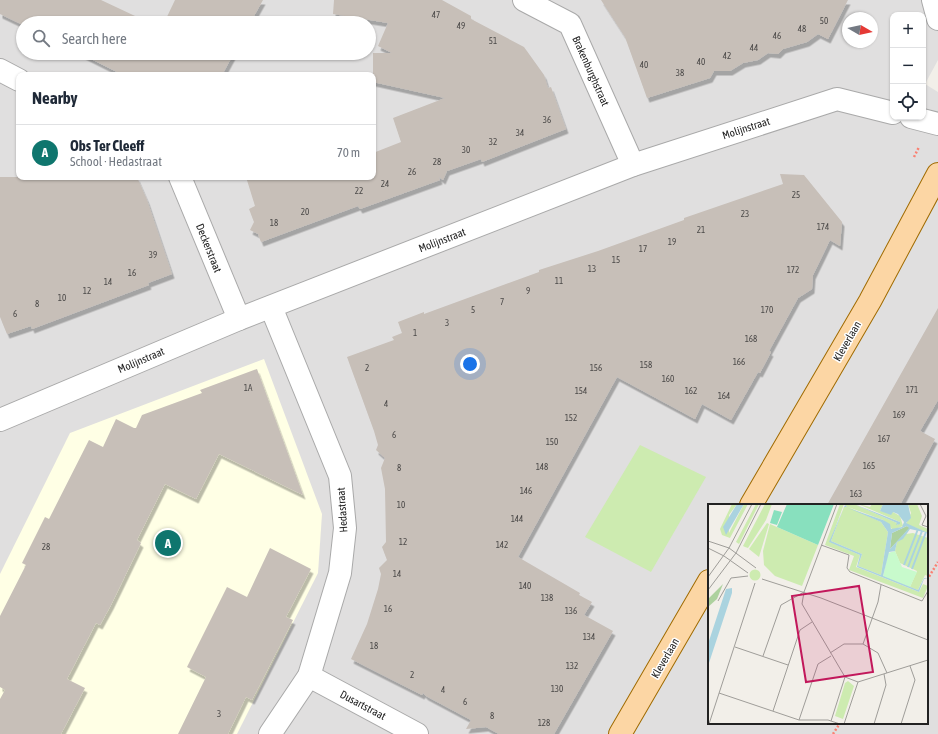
<!DOCTYPE html>
<html lang="en">
<head>
<meta charset="utf-8">
<style>
	body { margin:0; font-family:"Asap Condensed",sans-serif; background:#f2f2f3; color:#1f2937 }
	.controls { position:absolute; right:12px; top:12px; display:grid; overflow:hidden; border-radius:8px; box-shadow:0 1px 3px #0004 }
	.controls button { width:36px; height:36px; display:grid; place-items:center; padding:0; border:0; border-bottom:1px solid #e0e1e3; background:#fff; color:#1f2937; font:20px sans-serif }
	.compass { position:absolute; left:842px; top:12px; width:36px; height:36px; border-radius:50%; background:#fff; box-shadow:0 1px 3px #0004; rotate:99deg }
	.you { position:absolute; left:470px; top:364px; width:14px; height:14px; margin:-10px; border:3px solid #fff; border-radius:50%; background:#1a73e8; box-shadow:0 0 0 6px #1a73e833 }
	.badge { display:grid; place-items:center; width:26px; height:26px; border-radius:50%; background:#0f766e; color:#fff; font-size:13px; font-weight:700 }
	.pin { position:absolute; translate:-50% -50%; border:2px solid #fff; box-shadow:0 1px 4px #0006 }
	.list { margin:0; padding:0; list-style:none }
	h2 { display:flex; justify-content:space-between; align-items:center; height:52px; margin:0; padding:0 16px; font-size:17px }
	h2 small { font-size:13px; font-weight:400; color:#747a83 }
	.list li { display:grid; grid-template-columns:26px 1fr auto; gap:12px; align-items:center; box-sizing:border-box; height:56px; padding:0 16px; border-top:1px solid #e0e1e3 }
	.list b { display:block; font-size:15px; white-space:nowrap }
	.list p { margin:0; font-size:13px; white-space:nowrap; color:#747a83 }
	.list em { font-size:13px; font-style:normal; color:#747a83 }
	.icon { flex:none; width:22px; height:22px; fill:none; stroke:currentColor; stroke-width:2; stroke-linecap:round; stroke-linejoin:round }
	.map { position:relative; flex:none; width:938px; height:734px; overflow:hidden }
	.search { position:absolute; background:#fff; box-shadow:0 1px 3px #0004; left:16px; top:16px; width:360px; height:44px; display:flex; align-items:center; gap:10px; box-sizing:border-box; padding:0 14px; border-radius:22px; color:#747a83; font-size:15px }
	.panel { position:absolute; background:#fff; box-shadow:0 1px 3px #0004; left:16px; top:72px; width:360px; height:108px; border-radius:8px }
	.map>svg:first-child { display:block }
	.residential { fill:#e0dfdf; fill-rule:evenodd }
	.education { fill:#ffffe5 }
	.grass { fill:#cdebb0 }
	.building { fill:#c7bfb8; filter:url(#shadow) }
	.lines { fill:none; stroke-linecap:round; stroke-linejoin:round }
	.minor-casing { stroke:#a9a9a9; stroke-width:24 }
	.major-casing { stroke:#a06b00; stroke-width:24 }
	.path { stroke:#fa8072; stroke-width:2.5; stroke-dasharray:2 2; stroke-linecap:butt }
	.minor { stroke:#fff; stroke-width:22 }
	.major { stroke:#fcd6a4; stroke-width:22 }
	.labels { text-anchor:middle; dominant-baseline:central; stroke-width:3; stroke-linejoin:round; paint-order:stroke }
	.number-label { font-size:9px; fill:#4b4948 }
	.street-label { font-size:11px; fill:#222; stroke:#fff }
	.inset-river { fill:none; stroke:#aad3df; stroke-width:2 }
	.inset-road { fill:none; stroke:#9f9d99; stroke-width:1 }
	.view { fill:#c2185b; fill-opacity:0.15; stroke:#c2185b; stroke-width:2 }
	.inset-edge { fill:none; stroke:#222; stroke-width:2 }
</style>
</head>
<body>
<div class="map">
<svg width="938" height="734" viewBox="0 0 938 734">
	<defs>
		<filter id="shadow"><feDropShadow dx="2.5" dy="4.5" stdDeviation="0" flood-color="#0004"/></filter>
	</defs>
	<rect width="100%" height="100%" fill="#f2efe9"/>
	<!-- residential -->
	<path class="residential" d="M0 0H938V60L925 84 938 92V734H0ZM893 15H923V117H893ZM848 18H872V42H848ZM23 23H369V53H23ZM19 75H373V177H19ZM709 505H927V723H709Z"/>
	<!-- education -->
	<path class="education" d="M264 359 322 514 318 573 237 734H0V574L70 433Z"/>
	<!-- grass -->
	<path class="grass" d="M640 445 706 477 651 572 585 537Z"/>
	<!-- building -->
	<g class="building">
		<path d="M0 0H101L150 23H23V25L0 14Z"/>
		<path d="M175 0H263L250 23H164Z"/>
		<path d="M334 0H442L471 16V19L524 47 544 75 548 88 551 87 566 129 482 162 481 159 447 171 443 180 439 177 440 180 360 209 358 206 261 242 258 234 250 230 254 222 249 209 255 206 246 177H373V153L401 142 393 118 445 98 373 82V53H392L378 46 388 23 333 14Z"/>
		<path d="M601 0H848L828 39 818 34 807 42 783 49 778 54 768 53 758 60 743 63 730 71H714L710 78 647 98 625 37Z"/>
		<path d="M79 53H234L222 75H123Z"/>
		<path d="M780 174 804 175 842 222 840 246 830 240 813 275 812 289 798 298 769 351 771 352 760 373 758 372 731 420 702 404 695 419 617 377 518 557 580 593 579 595 592 602 584 615 613 631 554 734H499L486 727 466 729 471 720 426 696 423 693 422 695 351 659 367 624 378 589 381 574 379 568 387 560 382 547 386 542 385 489 381 468 385 458 376 450 378 445 374 431 347 357 394 340 392 337 402 333 398 322 424 312V314L539 272V270L598 251 684 220V218L783 184Z"/>
		<path d="M0 177H137L147 200 172 274 148 283 149 285 32 329 31 326 7 334 0 317Z"/>
		<path d="M938 308V400L920 431 935 439 900 505H827Z"/>
		<path d="M257 369 303 495 219 454 196 499 165 484 137 540 141 543 111 605 100 625 96 623 67 679 85 688 61 734H0V699L5 690 0 687V616L26 565 22 563 45 517 49 519 89 440 103 447 116 419 134 428H136L142 415 202 393 200 390Z"/>
		<path d="M270 548 311 569 286 617 293 620 252 700 246 697 228 734H178L206 677 187 667 227 587 247 597Z"/>
	</g>
	<g class="lines">
		<!-- minor casing -->
		<g class="minor-casing">
			<g id="minor">
				<path d="M524 0 570 24 633 165"/>
				<path d="M933 0 938 19"/>
				<path d="M0 70 19 80"/>
				<path d="M911 117 938 124"/>
				<path d="M180 177 239 319"/>
				<path d="M0 420 239 319 633 165 837 99 893 113"/>
				<path d="M309 676 417 734"/>
				<path d="M270 734 309 676 340 573 345 528 340 476 271 307"/>
			</g>
		</g>
		<!-- major casing -->
		<g class="major-casing">
			<g id="major">
				<path d="M751 505 870 301 938 174"/>
				<path d="M620 734 709 581"/>
			</g>
		</g>
		<!-- path -->
		<g class="path">
			<path d="M914 157 919 147"/>
			<path d="M927 580 938 562"/>
			<path d="M833 734 840 723"/>
		</g>
		<!-- minor -->
		<use href="#minor" class="minor"/>
		<!-- major -->
		<use href="#major" class="major"/>
	</g>
	<g class="labels">
		<!-- number labels -->
		<g class="number-label">
			<text x="436" y="15">47</text>
			<text x="824" y="21">50</text>
			<text x="461" y="26">49</text>
			<text x="802" y="29">48</text>
			<text x="777" y="36">46</text>
			<text x="493" y="41">51</text>
			<text x="754" y="48">44</text>
			<text x="727" y="56">42</text>
			<text x="701" y="62">40</text>
			<text x="644" y="65">40</text>
			<text x="680" y="73">38</text>
			<text x="547" y="120">36</text>
			<text x="520" y="133">34</text>
			<text x="493" y="142">32</text>
			<text x="466" y="150">30</text>
			<text x="437" y="162">28</text>
			<text x="412" y="172">26</text>
			<text x="385" y="184">24</text>
			<text x="359" y="191">22</text>
			<text x="796" y="195">25</text>
			<text x="305" y="212">20</text>
			<text x="745" y="214">23</text>
			<text x="274" y="223">18</text>
			<text x="823" y="227">174</text>
			<text x="701" y="230">21</text>
			<text x="672" y="242">19</text>
			<text x="643" y="249">17</text>
			<text x="153" y="255">39</text>
			<text x="616" y="260">15</text>
			<text x="592" y="269">13</text>
			<text x="793" y="270">172</text>
			<text x="132" y="273">16</text>
			<text x="559" y="281">11</text>
			<text x="108" y="282">14</text>
			<text x="87" y="291">12</text>
			<text x="528" y="291">9</text>
			<text x="62" y="298">10</text>
			<text x="502" y="302">7</text>
			<text x="37" y="304">8</text>
			<text x="473" y="310">5</text>
			<text x="767" y="310">170</text>
			<text x="15" y="314">6</text>
			<text x="447" y="323">3</text>
			<text x="415" y="333">1</text>
			<text x="751" y="339">168</text>
			<text x="739" y="362">166</text>
			<text x="646" y="365">158</text>
			<text x="367" y="368">2</text>
			<text x="596" y="368">156</text>
			<text x="668" y="379">160</text>
			<text x="248" y="388">1A</text>
			<text x="912" y="390">171</text>
			<text x="581" y="391">154</text>
			<text x="691" y="391">162</text>
			<text x="724" y="396">164</text>
			<text x="386" y="404">4</text>
			<text x="899" y="415">169</text>
			<text x="571" y="418">152</text>
			<text x="394" y="435">6</text>
			<text x="884" y="439">167</text>
			<text x="552" y="442">150</text>
			<text x="869" y="466">165</text>
			<text x="542" y="467">148</text>
			<text x="399" y="468">8</text>
			<text x="526" y="491">146</text>
			<text x="856" y="494">163</text>
			<text x="401" y="505">10</text>
			<text x="517" y="519">144</text>
			<text x="403" y="542">12</text>
			<text x="502" y="545">142</text>
			<text x="46" y="547">28</text>
			<text x="397" y="574">14</text>
			<text x="525" y="586">140</text>
			<text x="547" y="598">138</text>
			<text x="388" y="609">16</text>
			<text x="571" y="611">136</text>
			<text x="589" y="637">134</text>
			<text x="374" y="646">18</text>
			<text x="572" y="666">132</text>
			<text x="412" y="675">2</text>
			<text x="557" y="689">130</text>
			<text x="443" y="690">4</text>
			<text x="465" y="702">6</text>
			<text x="219" y="714">3</text>
			<text x="492" y="716">8</text>
			<text x="544" y="723">128</text>
		</g>
		<!-- street labels -->
		<g class="street-label">
			<text transform="translate(591 71) rotate(66)">Brakenburghstraat</text>
			<text transform="translate(746 128) rotate(-18)">Molijnstraat</text>
			<text transform="translate(442 240) rotate(-21)">Molijnstraat</text>
			<text transform="translate(209 248) rotate(68)">Deckerstraat</text>
			<text transform="translate(847 341) rotate(-60)">Kleverlaan</text>
			<text transform="translate(141 360) rotate(-23)">Molijnstraat</text>
			<text transform="translate(342 510) rotate(-94)">Hedastraat</text>
			<text transform="translate(665 658) rotate(-60)">Kleverlaan</text>
			<text transform="translate(363 705) rotate(28)">Dusartstraat</text>
		</g>
	</g>
	<!-- overview -->
	<g transform="translate(708 504)">
		<rect width="220" height="220" fill="#f2efe9"/>
		<path d="M24 0H29L21 11V29L36 0H40L22 34 14 31 12 25ZM48 0H51L31 40 28 38ZM57 0H64L58 16 40 44 37 43 35 42ZM132 0H146L189 19V21L192 18 150 0 162 3 164 0H175L172 7 185 8 192 12 195 22 185 26 175 16 140 3 173 18 180 28 173 71 150 62 154 50 123 37 136 3H139L136 0 122 38 152 51 148 63 156 66 211 88 215 80 220 82 215 94 141 66 146 52 117 41ZM200 0H209L214 12 211 21 220 25V29L198 20 203 9ZM59 19 61 20 51 53 41 45ZM62 20 110 41 94 82 67 72 56 61 55 47ZM205 29 220 34V72L217 71 210 86 202 83 209 67 192 59 187 47 189 38 198 30ZM41.5 71a5.5 5.5 0 1 1 11 0a5.5 5.5 0 1 1-11 0ZM140 177 146 182 135 215 127 212 137 179Z" fill="#cdebb0"/>
		<path d="M199 22 202 24 182 45 184 29ZM15 80 9 95 0 103V95Z" fill="#add19e"/>
		<path d="M187 47 194 63 209 68 202 83 175 73 180 49Z" fill="#c8facc"/>
		<path d="M79 0H126L110 41 69 23ZM66 6 74 8 69 21 62 19Z" fill="#88e0be"/>
		<path d="M29 0H36L18 31 15 23ZM146 0 192 18V20L188 21 189 19ZM175 0H200L203 14 198 19 220 29 202 25 195 35 189 38 187 47 181 48 175 72 210 86 216 74 220 75H216L211 88 149 63 152 51 121 38 137 1 139 3H136L123 37 154 50 150 62 173 71 180 28 173 18 140 4 175 16 182 20 183 25 194 23 196 18 190 10 185 8 183 11 172 7ZM199 22 201 24 182 45 184 29ZM24 84V89L0 162V140L18 85Z" fill="#aad3df" fill-rule="evenodd"/>
		<path class="inset-river" d="M196 61 210 25M200 63 214 27M204 65 218 28"/>
		<path class="inset-road" d="M129 0 96 88 94 100 137 173M212 0 218 12 214 21 220 23M0 37 21 44M113 41 141 51 139 64 142 68 214 97 220 87M0 44 16 52M21 44 48 64M16 52 40 69M0 73 21 44 44 0M54 75 113 94 220 136M0 86 28 49 53 0M10 97 23 74 40 72M155 140 170 98 173 81M27 143 80 161M122 149 136 140H155L170 149 179 169M55 152 73 101 96 88M137 173 150 178M150 178 220 156M11 189 91 216H120L132 220M65 207 92 126 104 118M91 216 110 160 123 152M123 217 137 173M1 220 47 79M136 220 150 178M166 220 178 181 176 170M193 220 207 176 202 162"/>
		<path class="view" d="M151 82 165 168 98 178 84 92Z"/>
		<rect width="220" height="220" class="inset-edge"/>
	</g>
</svg>
<div class="controls">
<button>+</button>
<button>−</button>
<button><svg class="icon" aria-label="locate" viewBox="0 0 24 24"><circle cx="12" cy="12" r="6"/><path d="M12 2v4M12 18v4M2 12h4M18 12h4"/></svg></button>
</div>
<svg class="compass" viewBox="-18 -18 36 36"><path d="M0-13l5 13h-10z" fill="#e53935"/><path d="M0 13l5-13h-10z" fill="#747a83"/></svg>
<div class="you"></div>
<div class="pin badge" style="left:168px;top:543px">A</div>
<div class="search"><svg class="icon" aria-label="search" viewBox="0 0 24 24"><circle cx="10" cy="10" r="6"/><path d="M15 15l6 6"/></svg>Search here</div>
<section class="panel">
<h2>Nearby<small></small></h2>
<ul class="list">
<li><span class="badge">A</span><div><b>Obs Ter Cleeff</b><p>School · Hedastraat</p></div><em>70 m</em></li>
</ul>
</section>
</div>
</body>
</html>
